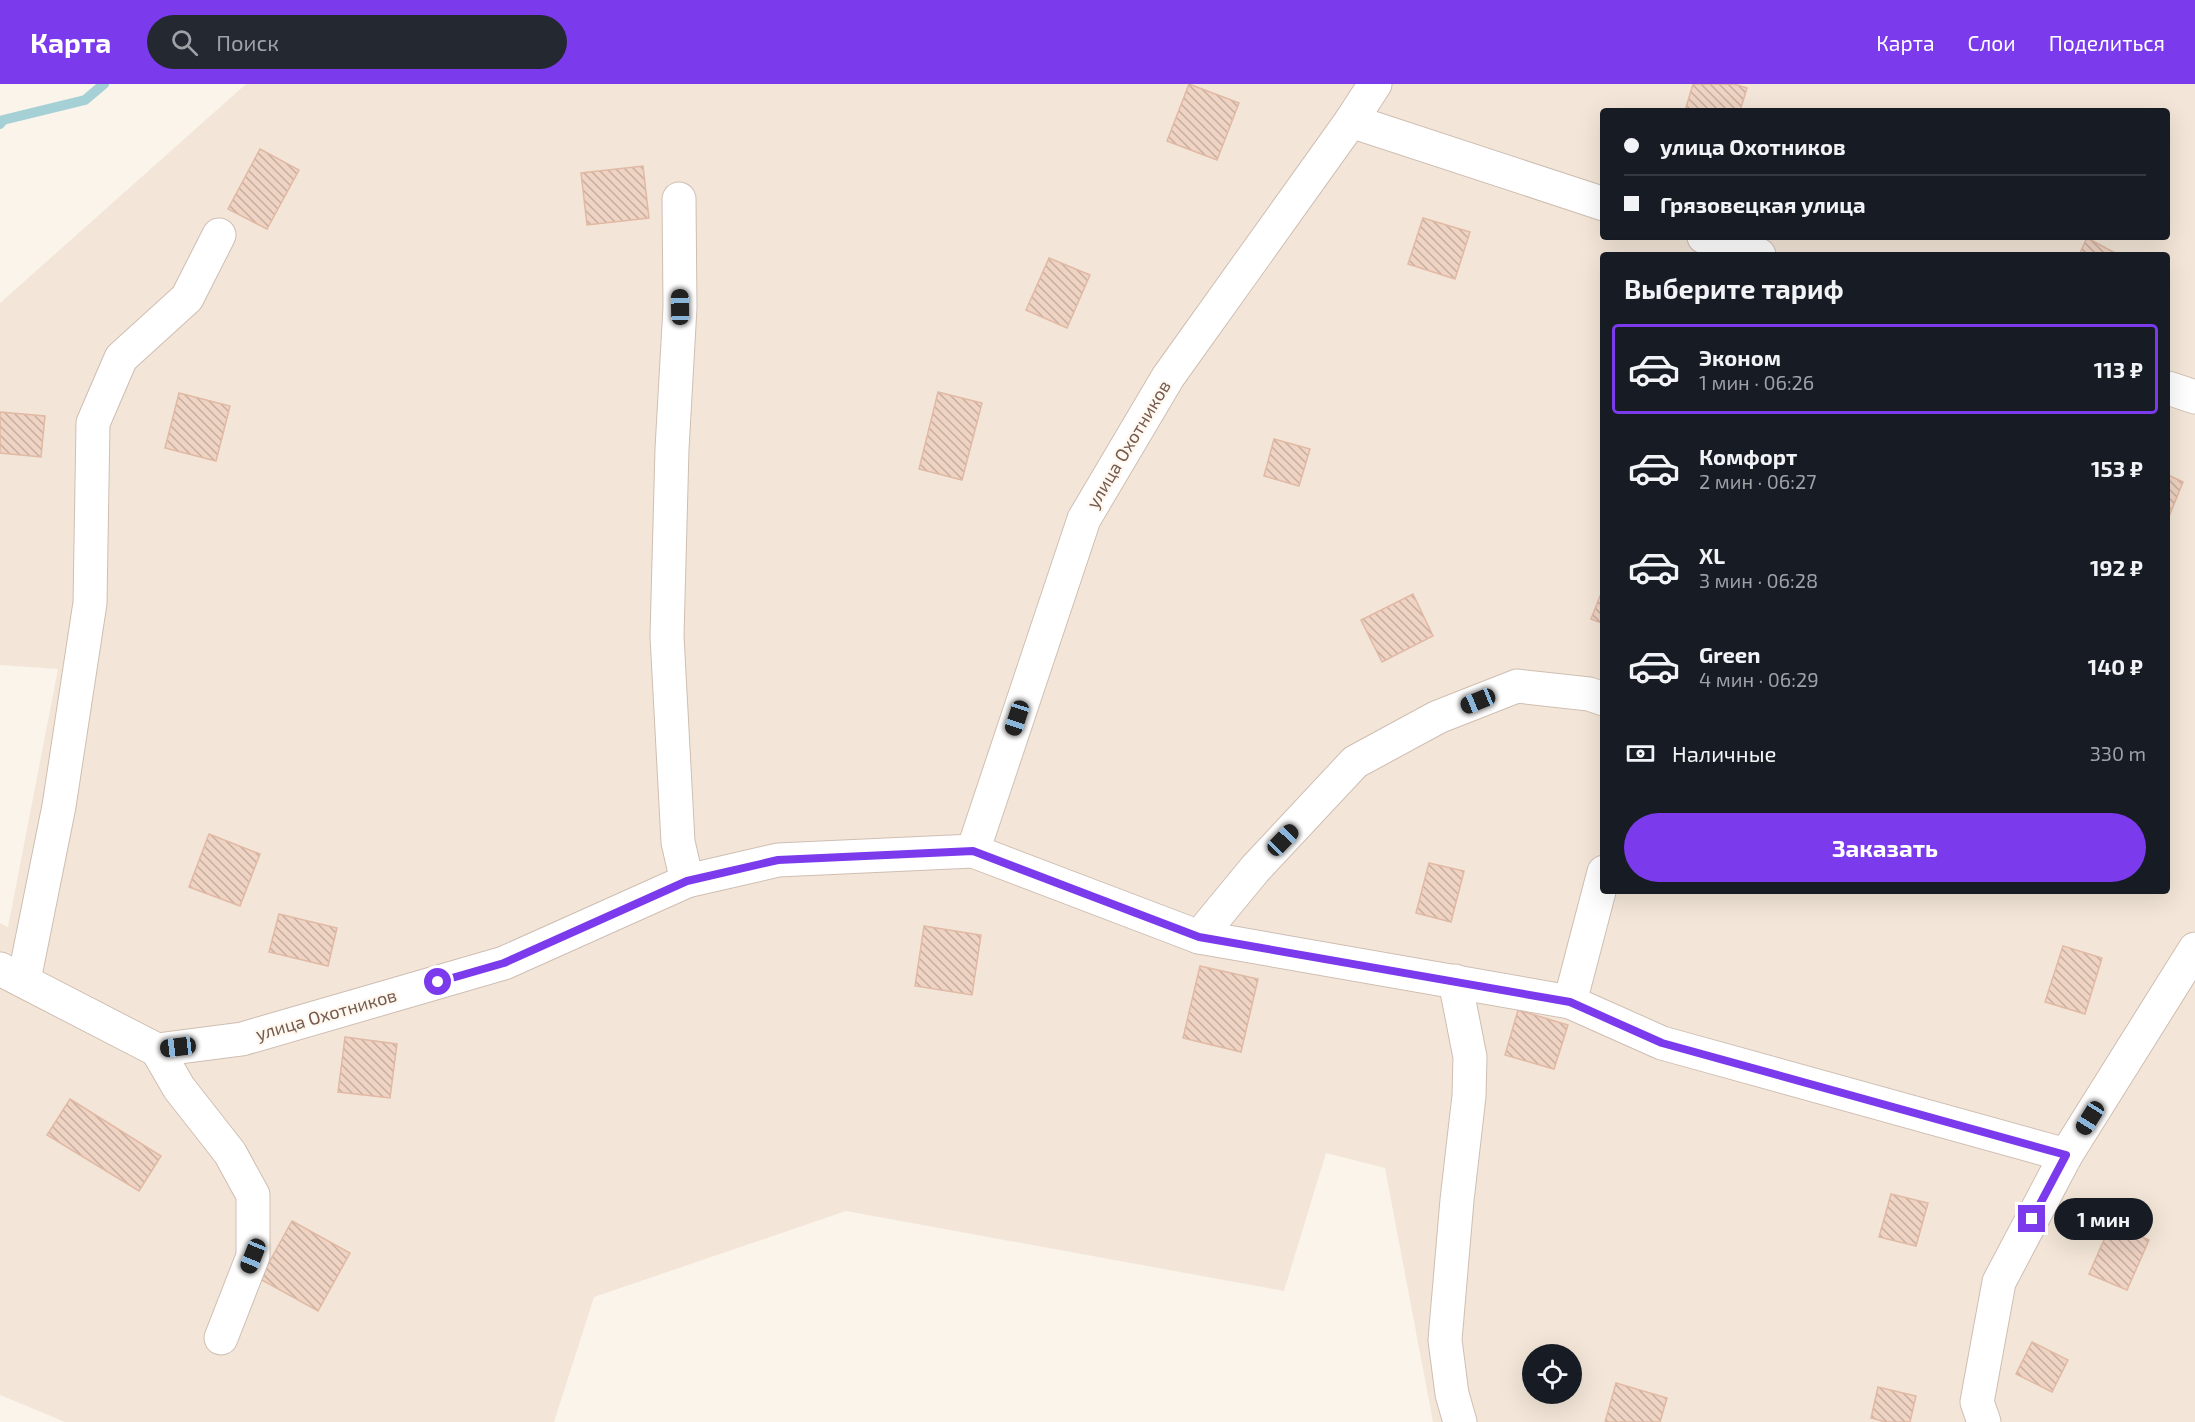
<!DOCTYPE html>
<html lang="ru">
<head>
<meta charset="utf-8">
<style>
  :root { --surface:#171b24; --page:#242831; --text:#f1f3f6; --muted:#9ea1a6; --line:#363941; --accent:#7c3aed }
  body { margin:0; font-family:"Exo 2",sans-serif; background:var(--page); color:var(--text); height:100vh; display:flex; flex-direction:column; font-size:22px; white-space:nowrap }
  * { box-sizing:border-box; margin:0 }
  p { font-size:20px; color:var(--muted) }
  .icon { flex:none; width:33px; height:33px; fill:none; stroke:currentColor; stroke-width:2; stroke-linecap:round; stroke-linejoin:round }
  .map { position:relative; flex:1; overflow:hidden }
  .drawer { position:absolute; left:1600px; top:168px; width:570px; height:642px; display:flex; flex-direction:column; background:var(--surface); border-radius:6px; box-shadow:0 6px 24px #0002 }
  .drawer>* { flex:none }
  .banner { position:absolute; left:1600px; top:24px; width:570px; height:132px; border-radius:6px; box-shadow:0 6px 24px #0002; display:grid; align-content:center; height:132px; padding:0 24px; background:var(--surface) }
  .controls { position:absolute; left:1522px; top:1260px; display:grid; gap:12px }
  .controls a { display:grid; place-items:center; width:60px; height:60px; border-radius:50%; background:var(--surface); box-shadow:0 6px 24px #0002; font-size:30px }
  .end { position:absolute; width:27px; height:27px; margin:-14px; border:8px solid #7c3aed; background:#fff; box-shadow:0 0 0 3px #fff }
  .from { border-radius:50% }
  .bubble { position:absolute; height:42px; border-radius:21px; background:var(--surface); box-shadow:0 6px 24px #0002; font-size:20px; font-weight:700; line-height:42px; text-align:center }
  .car { position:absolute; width:18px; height:36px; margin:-18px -9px; border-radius:8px; box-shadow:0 0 4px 2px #0007; background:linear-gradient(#222 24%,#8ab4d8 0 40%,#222 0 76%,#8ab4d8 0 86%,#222 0) }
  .banner b { display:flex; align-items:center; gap:21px; height:57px; font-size:22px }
  .banner b+b { border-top:2px solid var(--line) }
  .banner i { width:15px; height:15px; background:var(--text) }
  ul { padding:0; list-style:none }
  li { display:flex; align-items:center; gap:18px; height:90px; margin:0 12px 9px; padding:0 12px; border:3px solid transparent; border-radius:6px }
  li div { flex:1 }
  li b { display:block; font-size:22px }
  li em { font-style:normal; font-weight:700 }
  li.selected { border-color:var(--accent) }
  li>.icon { width:54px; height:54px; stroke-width:1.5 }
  h2 { padding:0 24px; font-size:27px; line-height:72px }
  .pay { display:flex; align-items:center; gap:15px; height:66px; padding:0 24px; font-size:22px }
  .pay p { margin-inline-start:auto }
  .button { display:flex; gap:12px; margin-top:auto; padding:12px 24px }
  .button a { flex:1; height:69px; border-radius:36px; background:var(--accent); color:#fff; font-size:24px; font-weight:700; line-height:69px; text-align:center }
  header { display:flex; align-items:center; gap:36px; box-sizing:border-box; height:84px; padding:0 30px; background:var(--accent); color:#fff }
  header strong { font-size:28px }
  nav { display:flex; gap:33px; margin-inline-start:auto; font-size:21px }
  .search { width:420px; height:54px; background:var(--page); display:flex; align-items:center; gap:15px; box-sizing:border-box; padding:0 21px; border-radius:33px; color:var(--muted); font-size:22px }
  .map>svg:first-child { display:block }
</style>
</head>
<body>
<header>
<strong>Карта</strong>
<div class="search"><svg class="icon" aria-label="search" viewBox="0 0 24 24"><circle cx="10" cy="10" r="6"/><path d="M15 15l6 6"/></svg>Поиск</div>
<nav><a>Карта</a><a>Слои</a><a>Поделиться</a></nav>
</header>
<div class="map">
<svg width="2195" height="1338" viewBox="0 0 2195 1338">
  <defs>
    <pattern id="building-back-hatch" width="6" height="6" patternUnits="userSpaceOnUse" patternTransform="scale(1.5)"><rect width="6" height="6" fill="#efd3c3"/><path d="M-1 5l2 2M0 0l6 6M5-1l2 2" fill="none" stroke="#c6aea1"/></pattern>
  </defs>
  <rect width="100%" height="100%" fill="#fbf4ea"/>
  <path fill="#f3e6d8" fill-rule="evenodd" d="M246 0H2195V1338H1433L1385 1084 1326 1069 1284 1207 846 1127 594 1213 554 1338H65L0 1311V839L8 843 58 585 0 581V219ZM1604 27H2168V153H1604ZM1604 171H2168V807H1604ZM1533 1270H1572V1310H1533Z"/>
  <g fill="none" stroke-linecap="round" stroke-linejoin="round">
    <path stroke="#a5d0d6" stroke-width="10" d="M0 40 3 36 85 16 104 0"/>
  </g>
  <g fill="url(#building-back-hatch)" stroke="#e1b9a4" stroke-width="1.5">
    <path d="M1189 0 1239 19 1217 76 1167 57Z"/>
    <path d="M1693 0H1734L1747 4 1740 27H1685Z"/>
    <path d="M260 65 299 86 267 145 228 125Z"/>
    <path d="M643 82 649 134 587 141 581 89Z"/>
    <path d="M1423 134 1470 148 1455 195 1408 180Z"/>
    <path d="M2087 154 2119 171H2079Z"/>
    <path d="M1049 174 1090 191 1067 244 1026 226Z"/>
    <path d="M938 308 982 319 962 396 919 385Z"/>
    <path d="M179 309 230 322 216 377 165 364Z"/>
    <path d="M0 328 45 332 41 373 0 369Z"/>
    <path d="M1274 355 1310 365 1299 402 1264 392Z"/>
    <path d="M2168 391 2183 398 2168 435Z"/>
    <path d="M1604 502V540L1591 535Z"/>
    <path d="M1413 510 1433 552 1382 578 1361 536Z"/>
    <path d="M209 750 260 770 240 822 189 803Z"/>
    <path d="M1429 779 1464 787 1451 838 1416 829Z"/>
    <path d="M279 830 337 844 328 882 269 868Z"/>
    <path d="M924 842 981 851 972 911 915 902Z"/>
    <path d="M2063 862 2102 874 2085 930 2045 918Z"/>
    <path d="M1200 882 1258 895 1241 968 1183 954Z"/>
    <path d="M1518 926 1568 941 1554 985 1505 971Z"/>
    <path d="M345 953 397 960 390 1014 338 1008Z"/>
    <path d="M70 1015 161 1072 139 1107 47 1051Z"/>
    <path d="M1891 1110 1928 1119 1916 1162 1879 1153Z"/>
    <path d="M292 1137 350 1169 318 1227 260 1195Z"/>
    <path d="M2111 1140 2149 1156 2127 1206 2089 1190Z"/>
    <path d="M2032 1258 2068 1276 2052 1308 2016 1290Z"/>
    <path d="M1616 1299 1667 1314 1660 1338H1605Z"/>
    <path d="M1878 1303 1916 1312 1910 1338H1886L1871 1334Z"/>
  </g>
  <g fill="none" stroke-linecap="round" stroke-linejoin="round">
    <defs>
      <g id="minor">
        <path d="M1351 37 1604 120"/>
        <path d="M679 115 680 223 672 365 667 552 678 758 687 797"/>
        <path d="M1704 153 1759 171"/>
        <path d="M2168 304 2195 313"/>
        <path d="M973 767 1084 435 1168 293 1351 37 1375 0"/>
        <path d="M1199 853 1255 785 1355 678 1438 633 1517 602 1589 610 1604 615"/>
        <path d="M0 885 157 966 242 955 504 879 687 797 778 776 973 767 1199 853 1570 918 1662 959 2066 1071"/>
        <path d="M24 896 59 722 90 519 93 339 121 274 187 214 219 151"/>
        <path d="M1455 897 1470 973 1469 1012 1457 1116 1445 1256 1452 1310 1460 1338"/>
        <path d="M1570 918 1604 788"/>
        <path d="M157 966 179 1004 230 1069 253 1111V1172L221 1254"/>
        <path d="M1984 1338 1977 1318 1999 1198 2066 1071 2195 865"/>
      </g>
    </defs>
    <use href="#minor" stroke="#cfbeb2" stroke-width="35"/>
    <use href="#minor" stroke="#fff" stroke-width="33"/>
  </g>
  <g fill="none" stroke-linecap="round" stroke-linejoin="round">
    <path stroke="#7c3aed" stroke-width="8" d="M438 898 504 879 687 797 778 776 973 767 1199 853 1570 918 1662 959 2066 1071 2032 1135"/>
  </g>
  <g text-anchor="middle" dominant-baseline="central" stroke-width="4.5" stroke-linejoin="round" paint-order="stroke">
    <g font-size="18" fill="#755a4e" stroke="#fef8f0">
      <text transform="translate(1128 360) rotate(-59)">улица Охотников</text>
      <text transform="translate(326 930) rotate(-16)">улица Охотников</text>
    </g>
  </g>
</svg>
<div class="controls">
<a><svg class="icon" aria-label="locate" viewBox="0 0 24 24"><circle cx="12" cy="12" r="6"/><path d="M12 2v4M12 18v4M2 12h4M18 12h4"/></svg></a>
</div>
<i class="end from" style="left:438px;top:898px"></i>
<i class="end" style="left:2032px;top:1135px"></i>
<div class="bubble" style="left:2054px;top:1114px;width:99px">1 мин</div>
<i class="car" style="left:680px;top:223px;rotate:359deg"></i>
<i class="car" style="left:1478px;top:617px;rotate:248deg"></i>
<i class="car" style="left:1017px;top:634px;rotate:198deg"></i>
<i class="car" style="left:1283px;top:756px;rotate:44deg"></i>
<i class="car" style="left:178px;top:963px;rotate:263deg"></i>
<i class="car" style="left:2090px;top:1034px;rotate:212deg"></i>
<i class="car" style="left:253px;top:1172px;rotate:202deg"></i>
<div class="banner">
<b><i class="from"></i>улица Охотников</b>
<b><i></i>Грязовецкая улица</b>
</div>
<section class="drawer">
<h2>Выберите тариф</h2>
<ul>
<li class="selected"><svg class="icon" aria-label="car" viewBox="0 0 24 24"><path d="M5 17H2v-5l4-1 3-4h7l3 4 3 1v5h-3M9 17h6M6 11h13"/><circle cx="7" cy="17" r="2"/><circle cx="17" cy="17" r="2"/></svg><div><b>Эконом</b><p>1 мин · 06:26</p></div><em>113 ₽</em></li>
<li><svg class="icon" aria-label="car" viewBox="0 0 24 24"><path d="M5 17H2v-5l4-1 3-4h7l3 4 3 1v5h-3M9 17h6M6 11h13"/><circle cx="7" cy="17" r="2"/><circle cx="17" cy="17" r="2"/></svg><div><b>Комфорт</b><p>2 мин · 06:27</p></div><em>153 ₽</em></li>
<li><svg class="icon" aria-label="car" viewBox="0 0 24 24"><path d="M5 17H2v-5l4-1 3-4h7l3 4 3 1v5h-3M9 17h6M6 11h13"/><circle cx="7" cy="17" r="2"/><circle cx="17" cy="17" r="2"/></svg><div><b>XL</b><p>3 мин · 06:28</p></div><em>192 ₽</em></li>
<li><svg class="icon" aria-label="car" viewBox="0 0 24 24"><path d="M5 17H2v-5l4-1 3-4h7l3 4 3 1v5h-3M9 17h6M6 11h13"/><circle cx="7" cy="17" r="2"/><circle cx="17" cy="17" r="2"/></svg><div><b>Green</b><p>4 мин · 06:29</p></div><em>140 ₽</em></li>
</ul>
<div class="pay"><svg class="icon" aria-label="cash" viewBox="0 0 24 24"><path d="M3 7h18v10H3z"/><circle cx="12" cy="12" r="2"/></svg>Наличные<p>330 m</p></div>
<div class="button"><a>Заказать</a></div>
</section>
</div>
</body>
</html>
